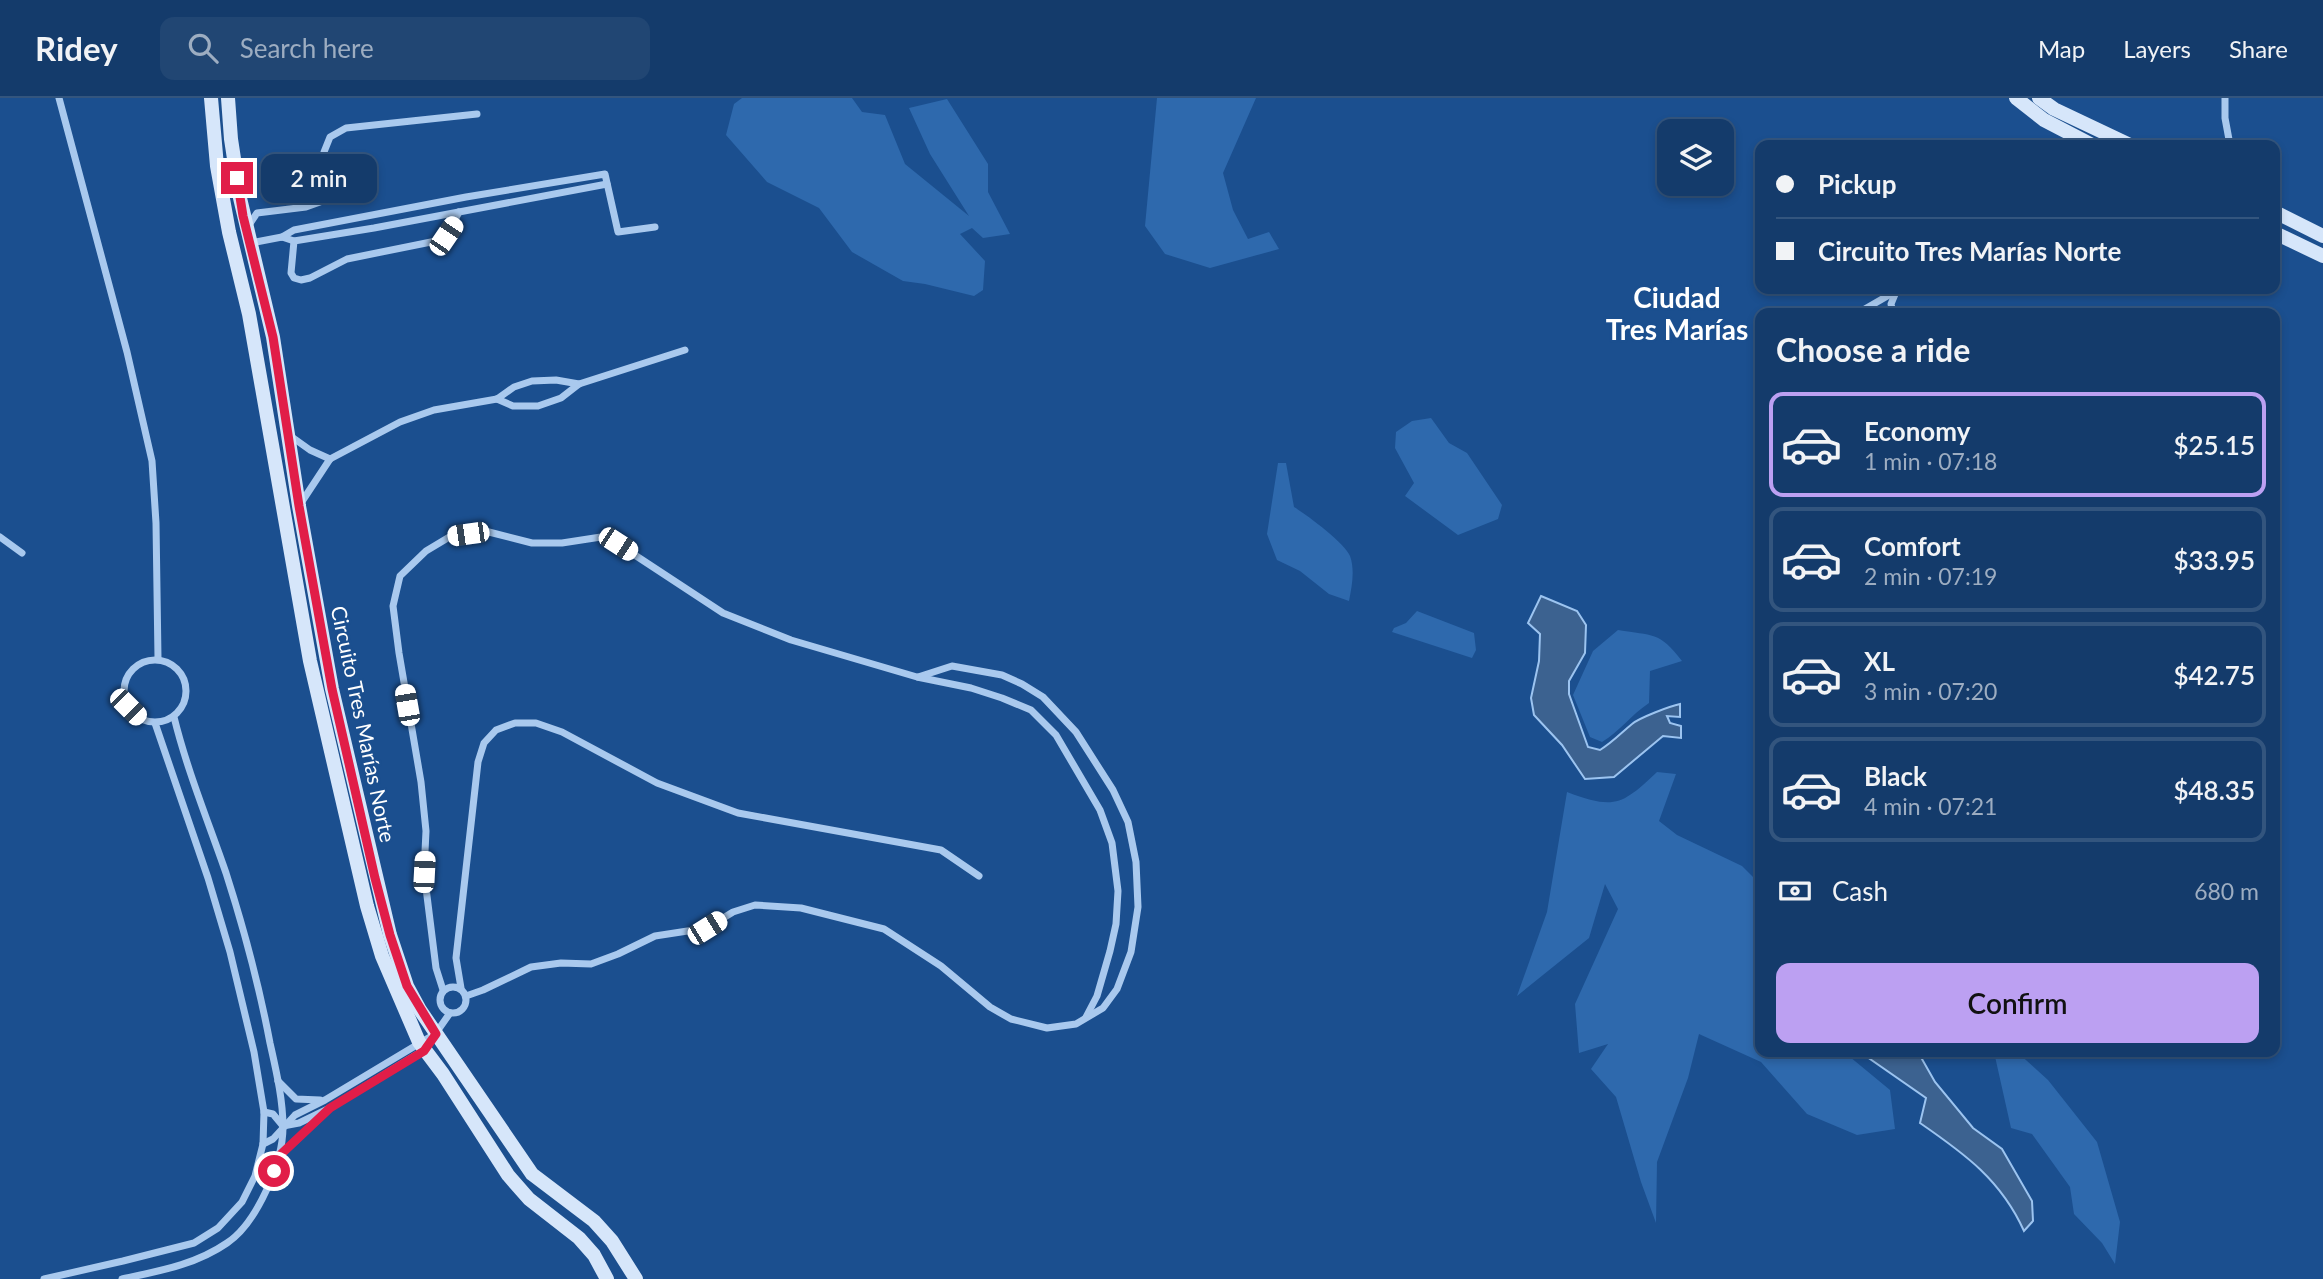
<!DOCTYPE html>
<html lang="en">
<head>
<meta charset="utf-8">
<style>
  :root { --surface:#143b6b; --page:#214673; --text:#f1f3f6; --muted:#9dadc1; --line:#33557e; --accent:#bca0f2 }
  body { margin:0; font-family:Lato,sans-serif; background:var(--page); color:var(--text); height:100vh; display:flex; flex-direction:column; font-size:26px; white-space:nowrap }
  * { box-sizing:border-box; margin:0 }
  p { font-size:23px; color:var(--muted) }
  .icon { flex:none; width:38px; height:38px; fill:none; stroke:currentColor; stroke-width:2; stroke-linecap:round; stroke-linejoin:round }
  .map { position:relative; flex:1; overflow:hidden }
  .panel { position:absolute; left:1755px; top:210px; width:525px; height:749px; display:flex; flex-direction:column; background:var(--surface); border-radius:14px; box-shadow:0 4px 10px #0003,0 0 0 2px var(--line) }
  .panel>* { flex:none }
  .hud { position:absolute; left:1755px; top:42px; width:525px; height:154px; border-radius:14px; box-shadow:0 4px 10px #0003,0 0 0 2px var(--line); display:grid; align-content:center; height:154px; padding:0 21px; background:var(--surface) }
  .fabs { position:absolute; left:1657px; top:21px; display:grid; gap:14px }
  .fabs a { display:grid; place-items:center; width:77px; height:77px; border-radius:14px; background:var(--surface); box-shadow:0 4px 10px #0003,0 0 0 2px var(--line); font-size:35px }
  .end { position:absolute; width:32px; height:32px; margin:-16px; border:9px solid #e11d48; background:#fff; box-shadow:0 0 0 4px #fff }
  .from { border-radius:50% }
  .bubble { position:absolute; height:49px; border-radius:14px; background:var(--surface); box-shadow:0 4px 10px #0003,0 0 0 2px var(--line); font-size:23px; font-weight:600; line-height:49px; text-align:center }
  .car { position:absolute; width:21px; height:42px; margin:-21px -10px; border-radius:9px; box-shadow:0 0 5px 2px #0007; background:linear-gradient(#fff 24%,#345 0 40%,#fff 0 76%,#345 0 86%,#fff 0) }
  .hud b { display:flex; align-items:center; gap:24px; height:66px; font-size:26px }
  .hud b+b { border-top:2px solid var(--line) }
  .hud i { width:18px; height:18px; background:var(--text) }
  ul { padding:0; list-style:none }
  li { display:flex; align-items:center; gap:21px; height:105px; margin:0 14px 10px; padding:0 7px; border:4px solid var(--line); border-radius:14px }
  li div { flex:1 }
  li b { display:block; font-size:26px }
  li em { font-style:normal; font-weight:600 }
  li.selected { border-color:var(--accent) }
  li>.icon { width:63px; height:63px; stroke-width:1.5 }
  h2 { padding:0 21px; font-size:32px; line-height:84px }
  .pay { display:flex; align-items:center; gap:18px; height:77px; padding:0 21px; font-size:26px }
  .pay p { margin-inline-start:auto }
  .cta { display:flex; gap:14px; margin-top:auto; padding:14px 21px }
  .cta a { flex:1; height:80px; border-radius:14px; background:var(--accent); color:#111; font-size:28px; font-weight:600; line-height:80px; text-align:center }
  header { display:flex; align-items:center; gap:42px; box-sizing:border-box; height:98px; padding:0 35px; background:var(--surface); border-bottom:2px solid var(--line) }
  header strong { font-size:33px }
  nav { display:flex; gap:38px; margin-inline-start:auto; font-size:24px }
  .search { width:490px; height:63px; background:var(--page); display:flex; align-items:center; gap:18px; box-sizing:border-box; padding:0 24px; border-radius:14px; color:var(--muted); font-size:26px }
  .map>svg:first-child { display:block }
</style>
</head>
<body>
<header>
<strong>Ridey</strong>
<div class="search"><svg class="icon" aria-label="search" viewBox="0 0 24 24"><circle cx="10" cy="10" r="6"/><path d="M15 15l6 6"/></svg>Search here</div>
<nav><a>Map</a><a>Layers</a><a>Share</a></nav>
</header>
<div class="map">
<svg width="2323" height="1181" viewBox="0 0 2323 1181">
  <rect width="100%" height="100%" fill="#1b4f8f"/>
  <g fill="#2e69ad">
    <path d="M742 0H852L862 14 885 17 905 66 969 118 930 56 909 10 947 1 988 66V94L1010 136 983 140 972 130 960 136 985 163 983 192 974 198 925 186 903 183 852 154 819 110 767 84 726 37 734 6Z"/>
    <path d="M1157 0H1256L1223 75 1233 112 1248 141 1269 134 1279 151 1210 170 1165 156 1145 128Z"/>
    <path d="M1431 320 1449 345 1467 355 1502 407 1498 421 1458 437 1405 398 1414 385 1395 350 1396 334 1412 323Z"/>
    <path d="M1278 365H1286L1294 409C1307 417 1345 445 1350 458 1355 472 1352 488 1349 503L1329 496 1300 473 1277 462 1267 436Z"/>
    <path d="M1417 513 1474 535 1476 552 1472 560 1392 534 1394 530 1406 525Z"/>
    <path d="M1618 532C1653 538 1659 533 1682 563L1650 573 1649 605C1631 617 1620 633 1602 644L1590 639 1573 597 1593 553Z"/>
    <path d="M1657 674 1676 676 1659 723 1677 737 1742 768 1760 786V954H1844L1890 992 1895 1031 1857 1037 1807 1016 1761 964 1699 936 1688 980 1657 1064 1656 1125 1641 1084 1616 999 1591 971 1608 946 1579 955 1575 906 1618 811 1605 786 1589 840 1517 898 1547 814 1567 694C1615 712 1622 707 1657 674Z"/>
    <path d="M1994 954H2017L2048 982 2097 1044 2120 1124 2115 1166 2102 1145 2074 1116 2070 1089 2032 1036 2011 1030Z"/>
  </g>
  <g fill="#3c6290" stroke="#9cc4f0" stroke-width="2">
    <path d="M1541 498 1577 513 1586 527 1585 555 1569 583V596L1588 649 1600 652C1613 644 1621 635 1632 626 1639 620 1670 608 1680 606V619L1667 618 1670 625 1681 628V640L1663 638 1614 679 1585 681 1562 647 1534 617 1531 600 1539 563 1540 536 1528 525Z"/>
    <path d="M1860 954H1918L1935 984 1973 1030 2002 1051 2032 1103 2033 1123 2024 1133C2001 1082 1965 1056 1920 1025L1926 1000Z"/>
  </g>
  <g fill="none" stroke-linecap="round" stroke-linejoin="round">
    <g stroke="#a9c9ee" stroke-width="7">
      <path d="M59 0 127 254 152 363 156 425 158 560"/>
      <path d="M2225 0V20L2230 47"/>
      <path d="M247 130 257 115 306 109 320 104 327 93 324 54 330 39 346 30 477 16"/>
      <path d="M282 139 294 132 466 99 605 76 618 134 655 129"/>
      <path d="M294 143 291 175 294 180 301 182 310 180 347 161 436 143 447 138 459 114"/>
      <path d="M251 145 282 139 294 143 374 130 607 86"/>
      <path d="M1858 215 1896 193"/>
      <path d="M1893 215 1891 206 1896 194"/>
      <path d="M497 301 513 308H538L561 300 579 286 685 252"/>
      <path d="M289 337 310 352 330 361"/>
      <path d="M301 405 330 361 400 324 434 312 497 301 514 289 532 283 556 282 579 286"/>
      <path d="M0 439 22 455"/>
      <circle cx="155" cy="593" r="31"/>
      <circle cx="453" cy="902" r="13"/>
      <path d="M461 890 456 860 478 664 484 645 496 632 515 625H536L562 634 657 685 738 715 941 752 979 778"/>
      <path d="M443 892 436 870 424 774 426 733 421 684 399 555 393 508 400 478 426 453 451 438 485 433 532 445H562L601 439 618 446 723 515 791 542 917 579 971 590 1002 600 1031 612 1056 637 1100 712 1112 745 1118 793 1116 826 1110 853 1097 898 1086 919"/>
      <path d="M466 898 483 892 531 869 561 865 591 866 618 856 655 838 707 830 733 814 755 807 801 810 884 831 941 868 990 909 1011 921 1047 930 1076 926 1103 910 1117 891 1131 854 1138 809 1136 764 1128 724 1113 692 1076 634 1043 599 1022 586 1002 577 952 568 918 579"/>
      <path d="M278 983 296 1001 320 1002"/>
      <path d="M264 1014 273 1016 283 1028"/>
      <path d="M283 1028 299 1025 330 1010 424 952 450 915"/>
      <path d="M263 1046 273 1041 295 1017 325 1002 435 936"/>
      <path d="M279 1059 323 1016"/>
      <path d="M44 1181 123 1163 194 1145 218 1130 242 1104 255 1078 263 1046 264 1014 254 954 230 854 208 780 155 625"/>
      <path d="M122 1181C159 1173 195 1167 227 1145 257 1125 283 1064 283 1029 283 1001 276 972 270 945 259 887 244 831 226 775 208 723 187 672 174 619"/>
    </g>
    <g stroke="#d6e6fa" stroke-width="14">
      <path d="M211 0 217 68 229 134 249 216 310 563 367 808 382 858 419 944 443 976 508 1077 529 1101 579 1140 594 1157 607 1181"/>
      <path d="M228 0 231 41 240 100 273 239 299 408 332 591 390 837 407 888 420 912 532 1076 594 1123 612 1143 636 1181"/>
      <path d="M2016 0 2044 22 2092 47"/>
      <path d="M2039 0 2054 11 2130 47"/>
      <path d="M2275 114 2323 138"/>
      <path d="M2275 135 2323 158"/>
    </g>
  </g>
  <g fill="none" stroke-linecap="round" stroke-linejoin="round">
    <path stroke="#e11d48" stroke-width="9" d="M237 80 243 118 273 239 299 408 332 591 375 780 390 837 407 888 436 936 424 953 330 1010 278 1059 274 1073"/>
  </g>
  <g text-anchor="middle" dominant-baseline="central" stroke-width="5" stroke-linejoin="round" paint-order="stroke">
    <g font-size="21" fill="#fff" stroke="#1b4f8f">
      <text transform="translate(364 626) rotate(78)">Circuito Tres Marías Norte</text>
    </g>
    <g font-size="28" font-weight="bold" fill="#fff" stroke="#1b4f8f">
      <text x="1677" y="199">Ciudad<tspan x="1677" dy="32">Tres Marías</tspan></text>
    </g>
  </g>
</svg>
<div class="fabs">
<a><svg class="icon" aria-label="layers" viewBox="0 0 24 24"><path d="M12 4l9 5-9 5-9-5zM3 14l9 5 9-5"/></svg></a>
</div>
<i class="end from" style="left:274px;top:1073px"></i>
<i class="end" style="left:237px;top:80px"></i>
<div class="bubble" style="left:261px;top:56px;width:116px">2 min</div>
<i class="car" style="left:446px;top:138px;rotate:34deg"></i>
<i class="car" style="left:468px;top:436px;rotate:262deg"></i>
<i class="car" style="left:618px;top:446px;rotate:123deg"></i>
<i class="car" style="left:407px;top:607px;rotate:350deg"></i>
<i class="car" style="left:128px;top:609px;rotate:135deg"></i>
<i class="car" style="left:424px;top:774px;rotate:3deg"></i>
<i class="car" style="left:707px;top:830px;rotate:58deg"></i>
<div class="hud">
<b><i class="from"></i>Pickup</b>
<b><i></i>Circuito Tres Marías Norte</b>
</div>
<section class="panel">
<h2>Choose a ride</h2>
<ul>
<li class="selected"><svg class="icon" aria-label="car" viewBox="0 0 24 24"><path d="M5 17H2v-5l4-1 3-4h7l3 4 3 1v5h-3M9 17h6M6 11h13"/><circle cx="7" cy="17" r="2"/><circle cx="17" cy="17" r="2"/></svg><div><b>Economy</b><p>1 min · 07:18</p></div><em>$25.15</em></li>
<li><svg class="icon" aria-label="car" viewBox="0 0 24 24"><path d="M5 17H2v-5l4-1 3-4h7l3 4 3 1v5h-3M9 17h6M6 11h13"/><circle cx="7" cy="17" r="2"/><circle cx="17" cy="17" r="2"/></svg><div><b>Comfort</b><p>2 min · 07:19</p></div><em>$33.95</em></li>
<li><svg class="icon" aria-label="car" viewBox="0 0 24 24"><path d="M5 17H2v-5l4-1 3-4h7l3 4 3 1v5h-3M9 17h6M6 11h13"/><circle cx="7" cy="17" r="2"/><circle cx="17" cy="17" r="2"/></svg><div><b>XL</b><p>3 min · 07:20</p></div><em>$42.75</em></li>
<li><svg class="icon" aria-label="car" viewBox="0 0 24 24"><path d="M5 17H2v-5l4-1 3-4h7l3 4 3 1v5h-3M9 17h6M6 11h13"/><circle cx="7" cy="17" r="2"/><circle cx="17" cy="17" r="2"/></svg><div><b>Black</b><p>4 min · 07:21</p></div><em>$48.35</em></li>
</ul>
<div class="pay"><svg class="icon" aria-label="cash" viewBox="0 0 24 24"><path d="M3 7h18v10H3z"/><circle cx="12" cy="12" r="2"/></svg>Cash<p>680 m</p></div>
<div class="cta"><a>Confirm</a></div>
</section>
</div>
</body>
</html>
